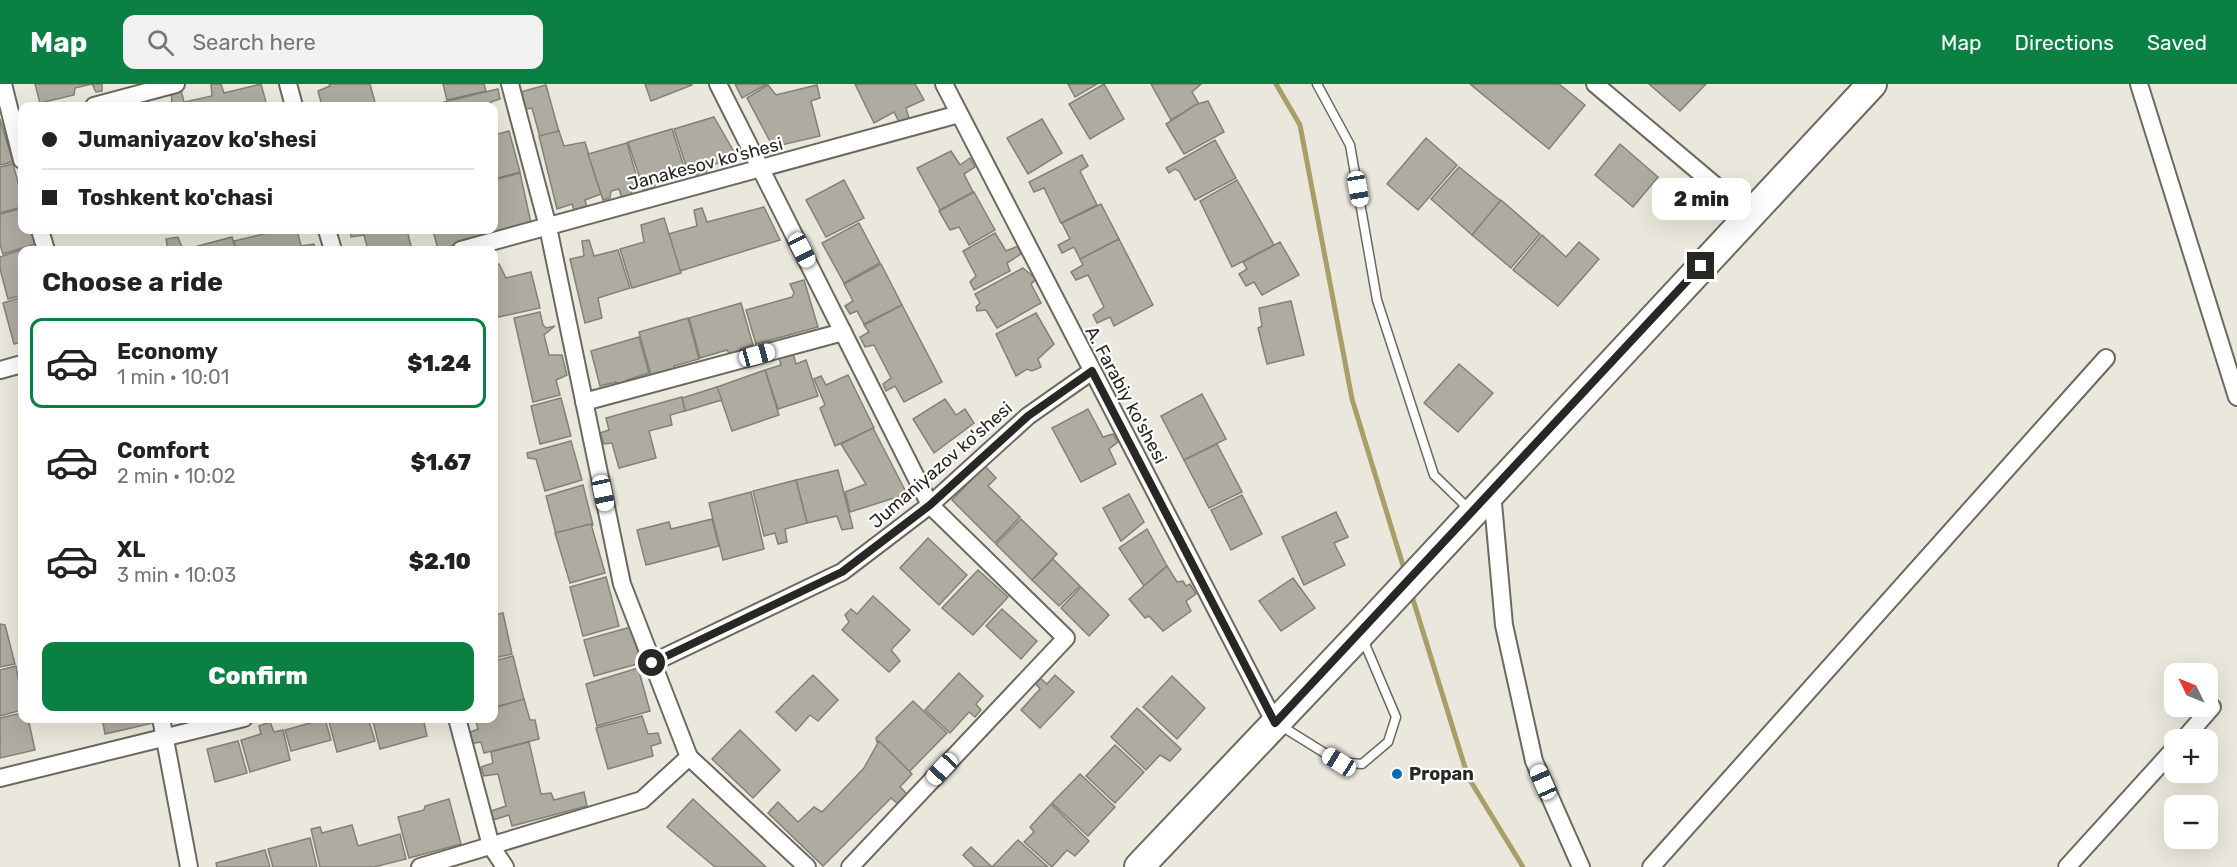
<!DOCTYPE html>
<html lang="en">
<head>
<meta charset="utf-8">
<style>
  :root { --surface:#fff; --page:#f2f2f2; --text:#222; --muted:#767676; --line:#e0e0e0; --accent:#0b8043 }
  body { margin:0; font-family:Rubik,sans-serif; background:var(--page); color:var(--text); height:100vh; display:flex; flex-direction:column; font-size:22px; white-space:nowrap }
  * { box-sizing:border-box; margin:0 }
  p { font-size:20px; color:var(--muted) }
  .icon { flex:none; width:33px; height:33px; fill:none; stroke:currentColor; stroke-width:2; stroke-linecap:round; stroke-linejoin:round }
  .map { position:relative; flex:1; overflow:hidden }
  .side { position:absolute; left:18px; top:162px; width:480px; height:477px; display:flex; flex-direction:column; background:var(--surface); border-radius:12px; box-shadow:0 6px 24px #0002 }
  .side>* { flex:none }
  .guide { position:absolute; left:18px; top:18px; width:480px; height:132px; border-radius:12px; box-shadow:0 6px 24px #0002; display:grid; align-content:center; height:132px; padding:0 24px; background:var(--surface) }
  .needle { width:39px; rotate:313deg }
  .controls { position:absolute; left:2164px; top:579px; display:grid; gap:12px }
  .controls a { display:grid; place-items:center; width:54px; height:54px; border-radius:12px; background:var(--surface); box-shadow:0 6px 24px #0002; font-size:30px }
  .end { position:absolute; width:27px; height:27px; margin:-14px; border:8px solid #282723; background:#fff; box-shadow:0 0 0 3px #fff }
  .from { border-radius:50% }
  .bubble { position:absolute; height:42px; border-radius:12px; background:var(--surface); box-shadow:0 6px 24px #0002; font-size:20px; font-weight:800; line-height:42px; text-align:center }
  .car { position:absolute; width:18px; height:36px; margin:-18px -9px; border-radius:8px; box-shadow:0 0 4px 2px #0007; background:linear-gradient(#fff 24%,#345 0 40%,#fff 0 76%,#345 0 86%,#fff 0) }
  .guide b { display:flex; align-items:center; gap:21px; height:57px; font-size:22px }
  .guide b+b { border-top:2px solid var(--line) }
  .guide i { width:15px; height:15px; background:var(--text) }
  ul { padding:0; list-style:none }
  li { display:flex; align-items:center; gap:18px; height:90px; margin:0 12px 9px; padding:0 12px; border:3px solid transparent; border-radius:12px }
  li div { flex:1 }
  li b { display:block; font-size:22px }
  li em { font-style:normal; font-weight:800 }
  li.selected { border-color:var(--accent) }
  li>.icon { width:54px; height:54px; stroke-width:1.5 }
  h2 { padding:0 24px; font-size:27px; line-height:72px }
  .action { display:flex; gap:12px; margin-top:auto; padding:12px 24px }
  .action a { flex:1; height:69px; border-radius:12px; background:var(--accent); color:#fff; font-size:24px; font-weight:800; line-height:69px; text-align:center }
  header { display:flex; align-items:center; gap:36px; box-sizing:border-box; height:84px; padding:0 30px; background:var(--accent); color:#fff }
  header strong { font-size:28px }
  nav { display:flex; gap:33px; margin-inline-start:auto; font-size:21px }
  .search { width:420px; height:54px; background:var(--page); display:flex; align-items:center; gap:15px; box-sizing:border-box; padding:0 21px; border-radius:12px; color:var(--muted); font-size:22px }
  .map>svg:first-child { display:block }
</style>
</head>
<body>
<header>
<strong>Map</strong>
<div class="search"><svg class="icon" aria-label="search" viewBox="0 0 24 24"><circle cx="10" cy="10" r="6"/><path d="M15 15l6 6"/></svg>Search here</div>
<nav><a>Map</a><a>Directions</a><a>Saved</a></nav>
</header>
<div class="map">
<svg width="2237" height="783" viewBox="0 0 2237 783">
  <rect width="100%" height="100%" fill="#eae8dc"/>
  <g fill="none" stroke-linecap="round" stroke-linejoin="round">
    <g stroke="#a79e68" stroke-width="5">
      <path d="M1276 0 1300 41 1352 315 1405 488"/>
      <path d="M1411 509 1468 693 1523 783"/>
    </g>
  </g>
  <g fill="#aeaca1" stroke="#838177" stroke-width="1.5">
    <path d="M35 0H92L75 4 74 11 40 19Z"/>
    <path d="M92 0H102V7L96 8Z"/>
    <path d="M211 0H221L224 9 261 0 267 22H185L184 18 212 12Z"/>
    <path d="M329 0H370L376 22H322L318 7 330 2Z"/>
    <path d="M443 0H484L486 7 447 16Z"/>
    <path d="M645 0H691L692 1 651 17Z"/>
    <path d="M735 0H767L742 14Z"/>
    <path d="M855 0H915L924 16 906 24 910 38 901 42 894 28 874 39Z"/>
    <path d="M1068 0H1097L1075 13Z"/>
    <path d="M1104 0 1124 35 1090 55 1069 20Z"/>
    <path d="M1151 0H1201L1192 8 1199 20 1171 36Z"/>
    <path d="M1470 0H1559L1585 21 1549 65Z"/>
    <path d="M1649 0H1706L1680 27Z"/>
    <path d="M546 1 559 48 540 53 532 24 522 26 517 9Z"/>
    <path d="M768 1 776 11 817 1 820 14 811 17 820 52 773 63 747 14Z"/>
    <path d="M498 5 500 15 491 18 492 22H446L444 18Z"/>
    <path d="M181 6 185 22H155L172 18 171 8Z"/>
    <path d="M1208 17 1224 48 1184 70 1166 40 1195 21Z"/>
    <path d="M714 33 737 73 706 83 707 92 698 96 694 85H687L674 45Z"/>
    <path d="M0 35 13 78 0 81Z"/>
    <path d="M1042 35 1062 69 1028 90 1007 54Z"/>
    <path d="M672 45 685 86 654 96 655 103 644 107 628 58Z"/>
    <path d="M509 47 520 88 494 95V51Z"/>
    <path d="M559 47 564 62 585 58 601 110 585 116 588 128 576 132 572 120 557 125 539 52Z"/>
    <path d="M1426 54 1457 81 1418 126 1387 100Z"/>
    <path d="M1215 56 1236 94 1195 116 1179 87 1175 85 1169 89 1166 84Z"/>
    <path d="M627 59 639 101 631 105 633 114 623 117 619 105 611 107 610 114 603 116 588 70Z"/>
    <path d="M1620 60 1658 93 1633 123 1595 91Z"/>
    <path d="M951 67 960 81 970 74 975 83 964 90 973 108 940 126 917 84Z"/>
    <path d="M1082 71 1088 82 1080 87 1097 121 1061 139 1044 104 1034 108 1029 98Z"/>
    <path d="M13 80 22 113V123L0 129V83Z"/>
    <path d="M1459 83 1501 117 1472 151 1431 115Z"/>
    <path d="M520 89 531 139 438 166 433 146H494V96Z"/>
    <path d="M844 96 864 134 826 153 806 116Z"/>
    <path d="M1237 96 1274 161 1232 183 1200 117Z"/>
    <path d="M974 108 995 146 969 161 959 143 950 146 939 127Z"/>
    <path d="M1501 116 1540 150 1511 184 1472 151Z"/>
    <path d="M1101 120 1119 155 1080 175 1074 163 1062 169 1058 161 1070 155 1062 139Z"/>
    <path d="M764 123 780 156 680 187 668 150 697 142 694 126 702 124 707 138Z"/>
    <path d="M22 124V146H31L35 160 3 170 0 161V130Z"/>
    <path d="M664 134 681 189 632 204 620 165 644 158 641 141Z"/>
    <path d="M859 139 880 179 844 199 822 159Z"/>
    <path d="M280 146H297L301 162 314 160 315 166H236L234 157Z"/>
    <path d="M350 146H407L412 166H368L364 151 351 153Z"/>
    <path d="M995 149 1006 167 1018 162 1021 170 1007 179 1010 187 974 206 970 198 976 192 963 167Z"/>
    <path d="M1542 151 1566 173 1579 158 1599 175 1558 222 1513 186Z"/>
    <path d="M178 153 183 166 232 153 236 166H168L166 155Z"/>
    <path d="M1119 155 1153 221 1114 242 1110 233 1097 239 1093 231 1104 223 1088 191 1076 196 1071 188 1083 181 1080 175Z"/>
    <path d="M589 156 594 172 618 166 630 204 598 214 602 234 585 239 570 175 584 172 582 157Z"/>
    <path d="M1280 158 1299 191 1262 211 1254 198 1246 202 1239 190 1247 185 1243 178Z"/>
    <path d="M31 162 32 166H22V211L8 215 0 185V173Z"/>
    <path d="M499 180 506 194 531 188 540 224 494 234V181Z"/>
    <path d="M881 180 902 221 864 240 857 227 850 230 845 222 853 217 844 200Z"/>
    <path d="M1023 184 1036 195 1031 200 1041 219 997 244 986 226 977 227 976 223 980 219 975 210Z"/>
    <path d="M804 196 818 243 756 260 746 226 792 213 794 209 790 200Z"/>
    <path d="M22 213V258L14 260 3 219Z"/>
    <path d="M1291 217 1304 271 1267 280 1258 244 1262 242 1259 224Z"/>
    <path d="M741 219 753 261 740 265 738 272 732 274 727 266 700 274 689 234Z"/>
    <path d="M902 221 942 298 904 318 895 302 886 307 883 300 891 294 874 261 865 263 860 253 869 248 864 241Z"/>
    <path d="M540 228 543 241 546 244 555 242 544 251 549 271H562L567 291 556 296 560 311 533 318 514 234Z"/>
    <path d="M1036 229 1054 260 1038 275 1041 283 1032 287 1027 285 1016 292 996 250Z"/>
    <path d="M688 234 699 275 674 282V293L653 299 639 248Z"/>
    <path d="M639 253 649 289 627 296 629 308 619 310 616 298 600 302 591 267Z"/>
    <path d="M793 269 796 280 806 276 818 312 778 325 765 286 781 281 779 274Z"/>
    <path d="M1459 280 1493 309 1458 348 1424 319Z"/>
    <path d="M765 286 779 331 732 347 717 303Z"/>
    <path d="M848 291 874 344 835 362 820 324 825 321 814 295 821 292 826 301Z"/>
    <path d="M717 303 722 316 685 327 682 314Z"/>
    <path d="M1202 310 1226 355 1184 376 1161 332Z"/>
    <path d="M682 313 685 327 670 331 672 341 649 347 656 374 619 384 612 359 604 360 600 349 609 346 606 334Z"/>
    <path d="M561 314 571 352 540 360 531 322Z"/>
    <path d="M945 315 956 331 965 325 974 339 934 369 913 335Z"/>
    <path d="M1088 325 1103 353 1113 350 1118 358 1109 365 1116 380 1081 398 1052 344Z"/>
    <path d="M873 344 907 410 850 428 845 408 866 400 841 360Z"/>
    <path d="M571 357 582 396 545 407 536 375 528 374 527 369Z"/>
    <path d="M1217 360 1242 408 1209 424 1184 376Z"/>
    <path d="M985 382 996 394 988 402 1020 433 995 459 952 416Z"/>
    <path d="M838 386 853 444 842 446 837 432 807 439 796 396Z"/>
    <path d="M796 396 807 439 785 445 787 458 778 460 775 449 764 452 753 407Z"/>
    <path d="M583 401 593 441 556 450 546 412Z"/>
    <path d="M751 408 764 465 723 476 709 419Z"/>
    <path d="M1129 410 1144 438 1121 457 1103 424Z"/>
    <path d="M1242 411 1262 450 1231 466 1211 426Z"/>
    <path d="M1336 428 1348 453 1334 459 1345 481 1304 501 1282 453Z"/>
    <path d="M712 435 719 462 646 481 637 446 669 438 671 445Z"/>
    <path d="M1021 435 1057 470 1032 496 996 460Z"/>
    <path d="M591 440 605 489 570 499 555 449Z"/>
    <path d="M1147 445 1167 482 1144 502 1119 464Z"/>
    <path d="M928 454 967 491 939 521 900 484Z"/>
    <path d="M1053 475 1080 502 1059 522 1032 496Z"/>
    <path d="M1167 482 1177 498 1183 497 1186 502 1190 500 1196 510 1186 517 1191 527 1163 547 1149 532 1145 534 1129 515Z"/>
    <path d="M978 486 1008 513 973 551 942 524Z"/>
    <path d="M606 493 619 542 583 552 570 503Z"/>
    <path d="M1293 494 1315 524 1281 547 1259 517Z"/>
    <path d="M1081 503 1109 531 1089 552 1061 524Z"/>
    <path d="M873 512 910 546 891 566 900 577 889 588 842 546 849 538 845 531 851 525 857 530Z"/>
    <path d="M1002 525 1037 557 1021 575 986 542Z"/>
    <path d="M503 529 512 570 494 574V531Z"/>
    <path d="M0 540 5 541 15 580 0 583Z"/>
    <path d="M631 543 641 579 594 592 584 556Z"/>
    <path d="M513 572 524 616 494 623V577Z"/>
    <path d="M16 582 18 595 22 598V626L0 632V586Z"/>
    <path d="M638 584 650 627 597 642 586 600Z"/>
    <path d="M959 589 983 612 976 620 981 626 975 633 969 628 950 649 925 626Z"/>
    <path d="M813 591 838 616 818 637 810 631 796 647 776 628Z"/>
    <path d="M1055 591 1074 608 1040 644 1021 626 1040 605 1035 599 1040 594 1047 600Z"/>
    <path d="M1172 592 1205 624 1177 655 1143 623Z"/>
    <path d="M524 615 530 636H535L539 655 484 669 481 658 469 660 466 650 478 645 475 634H494V624Z"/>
    <path d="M913 617 947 649 909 688 877 658 876 654Z"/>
    <path d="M1137 624 1181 665 1170 677 1160 671 1146 686 1111 653Z"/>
    <path d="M22 629V634H28L35 666 0 674V634Z"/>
    <path d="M642 632 648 650 658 649 661 659 651 662 653 672 608 685 596 644Z"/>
    <path d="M102 634H152L153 639 105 650Z"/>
    <path d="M328 634H368L375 657 337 668Z"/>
    <path d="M372 634H423L427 652 380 665Z"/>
    <path d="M325 635 331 656 291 667 285 646Z"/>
    <path d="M270 638 274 648 283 646 290 676 250 688 241 656 261 650 259 642Z"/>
    <path d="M740 646 780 686 753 714 712 675Z"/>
    <path d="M238 657 247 689 215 698 207 665Z"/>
    <path d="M879 657 912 690 900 703 907 710 898 720 891 714 823 782 768 729 778 718 798 738 814 723 822 728 864 684Z"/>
    <path d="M529 658 541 710 551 709 554 716 584 708 587 722 512 742 509 731 493 736 491 727 506 722 498 690 484 692 481 683 493 679 491 668Z"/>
    <path d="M1115 661 1144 688 1115 719 1086 692Z"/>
    <path d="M1080 690 1115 723 1088 752 1052 719Z"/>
    <path d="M449 715 461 760 409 774 398 733 424 726 425 722Z"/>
    <path d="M693 715 766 783H715L667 743Z"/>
    <path d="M1051 720 1089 757 1075 772 1067 766 1052 783 1024 758 1034 748 1030 743Z"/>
    <path d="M352 741 358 762 400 750 406 775 374 783H320L311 745 320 743 322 749Z"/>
    <path d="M310 754 317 783H273L268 765Z"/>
    <path d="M1018 756 1048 783H992Z"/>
    <path d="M971 763 992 783H975L963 771Z"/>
    <path d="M265 766 270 783H217L216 779Z"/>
  </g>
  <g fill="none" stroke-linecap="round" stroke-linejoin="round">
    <defs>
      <g id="service">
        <path d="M1317 0 1350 61 1377 216 1434 391 1470 426"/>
        <path d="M1278 640 1339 678 1362 680 1388 658 1396 633 1362 553"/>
      </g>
      <g id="minor">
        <path d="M3 0 22 76"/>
        <path d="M288 0 294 22"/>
        <path d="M510 0 548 143 622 500 689 673 807 783"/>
        <path d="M718 0 930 421 1066 554 850 783"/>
        <path d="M944 0 1275 639"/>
        <path d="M1595 0 1749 130"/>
        <path d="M2139 0 2237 313"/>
        <path d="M94 22 176 0"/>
        <path d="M40 146 46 166"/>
        <path d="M327 146 333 166"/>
        <path d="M461 166 959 30"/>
        <path d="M0 286 22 280"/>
        <path d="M584 318 843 248"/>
        <path d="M1492 408 1504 541 1534 677 1581 783"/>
        <path d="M652 579 842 488 930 421 1028 332 1092 287"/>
        <path d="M161 634 189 783"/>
        <path d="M457 634 491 762 505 783"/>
        <path d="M2183 656 2212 623"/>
        <path d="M0 694 244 634"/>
        <path d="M420 783 642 716 689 673"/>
        <path d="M1651 783 2106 274"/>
        <path d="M2067 783 2175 664"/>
      </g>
      <path id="trunk" d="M1139 783 1361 549 1872 0"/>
    </defs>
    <use href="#service" stroke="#6b6a5f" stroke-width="11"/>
    <use href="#minor" stroke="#6b6a5f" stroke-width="20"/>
    <use href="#trunk" stroke="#6b6a5f" stroke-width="32"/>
    <use href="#service" stroke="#fff" stroke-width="8"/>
    <use href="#minor" stroke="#fff" stroke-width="16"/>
    <use href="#trunk" stroke="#fff" stroke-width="28"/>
  </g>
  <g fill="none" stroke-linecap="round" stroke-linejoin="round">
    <path stroke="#282723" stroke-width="8" d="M652 579 842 488 930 421 1028 332 1092 287 1275 639 1701 182"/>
  </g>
  <circle fill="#086bb7" stroke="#fff" stroke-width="2" cx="1397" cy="690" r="6"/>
  <g text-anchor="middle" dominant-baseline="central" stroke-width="4.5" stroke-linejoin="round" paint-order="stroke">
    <g font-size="18" fill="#282723" stroke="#fff">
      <text transform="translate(705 80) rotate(-15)">Janakesov ko'shesi</text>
      <text transform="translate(1126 311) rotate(62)">A. Farabiy ko'shesi</text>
      <text transform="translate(941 381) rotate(-41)">Jumaniyazov ko'shesi</text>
    </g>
    <g font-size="18" font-weight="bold" fill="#282723" stroke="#fff" text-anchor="start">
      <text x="1409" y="690">Propan</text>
    </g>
  </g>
</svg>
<div class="controls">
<a><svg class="needle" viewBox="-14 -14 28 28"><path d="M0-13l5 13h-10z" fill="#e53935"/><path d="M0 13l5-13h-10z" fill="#767676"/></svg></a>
<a>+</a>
<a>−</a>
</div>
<i class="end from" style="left:652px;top:579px"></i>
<i class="end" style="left:1701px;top:182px"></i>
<div class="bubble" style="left:1652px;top:94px;width:99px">2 min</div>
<i class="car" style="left:1358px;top:105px;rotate:170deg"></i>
<i class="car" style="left:802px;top:166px;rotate:153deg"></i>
<i class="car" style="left:757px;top:271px;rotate:75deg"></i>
<i class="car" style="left:603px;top:409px;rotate:168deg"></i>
<i class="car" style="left:1339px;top:678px;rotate:302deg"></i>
<i class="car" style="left:942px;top:685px;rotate:223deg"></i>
<i class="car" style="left:1543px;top:698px;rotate:336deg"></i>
<div class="guide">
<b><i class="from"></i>Jumaniyazov ko'shesi</b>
<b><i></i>Toshkent ko'chasi</b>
</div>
<section class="side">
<h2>Choose a ride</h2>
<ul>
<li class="selected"><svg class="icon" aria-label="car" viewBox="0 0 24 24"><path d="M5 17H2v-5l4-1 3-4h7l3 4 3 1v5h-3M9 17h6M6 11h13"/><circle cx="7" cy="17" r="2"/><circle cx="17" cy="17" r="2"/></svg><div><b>Economy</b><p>1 min · 10:01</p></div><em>$1.24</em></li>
<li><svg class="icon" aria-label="car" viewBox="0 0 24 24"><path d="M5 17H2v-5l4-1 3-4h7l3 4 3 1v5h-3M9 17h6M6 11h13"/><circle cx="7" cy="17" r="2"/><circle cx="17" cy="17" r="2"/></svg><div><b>Comfort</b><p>2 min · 10:02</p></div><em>$1.67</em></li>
<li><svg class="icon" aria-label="car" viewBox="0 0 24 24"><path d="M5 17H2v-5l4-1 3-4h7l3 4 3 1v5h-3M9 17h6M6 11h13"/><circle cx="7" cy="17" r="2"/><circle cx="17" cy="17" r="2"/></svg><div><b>XL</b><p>3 min · 10:03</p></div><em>$2.10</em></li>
</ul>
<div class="action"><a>Confirm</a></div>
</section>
</div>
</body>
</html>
